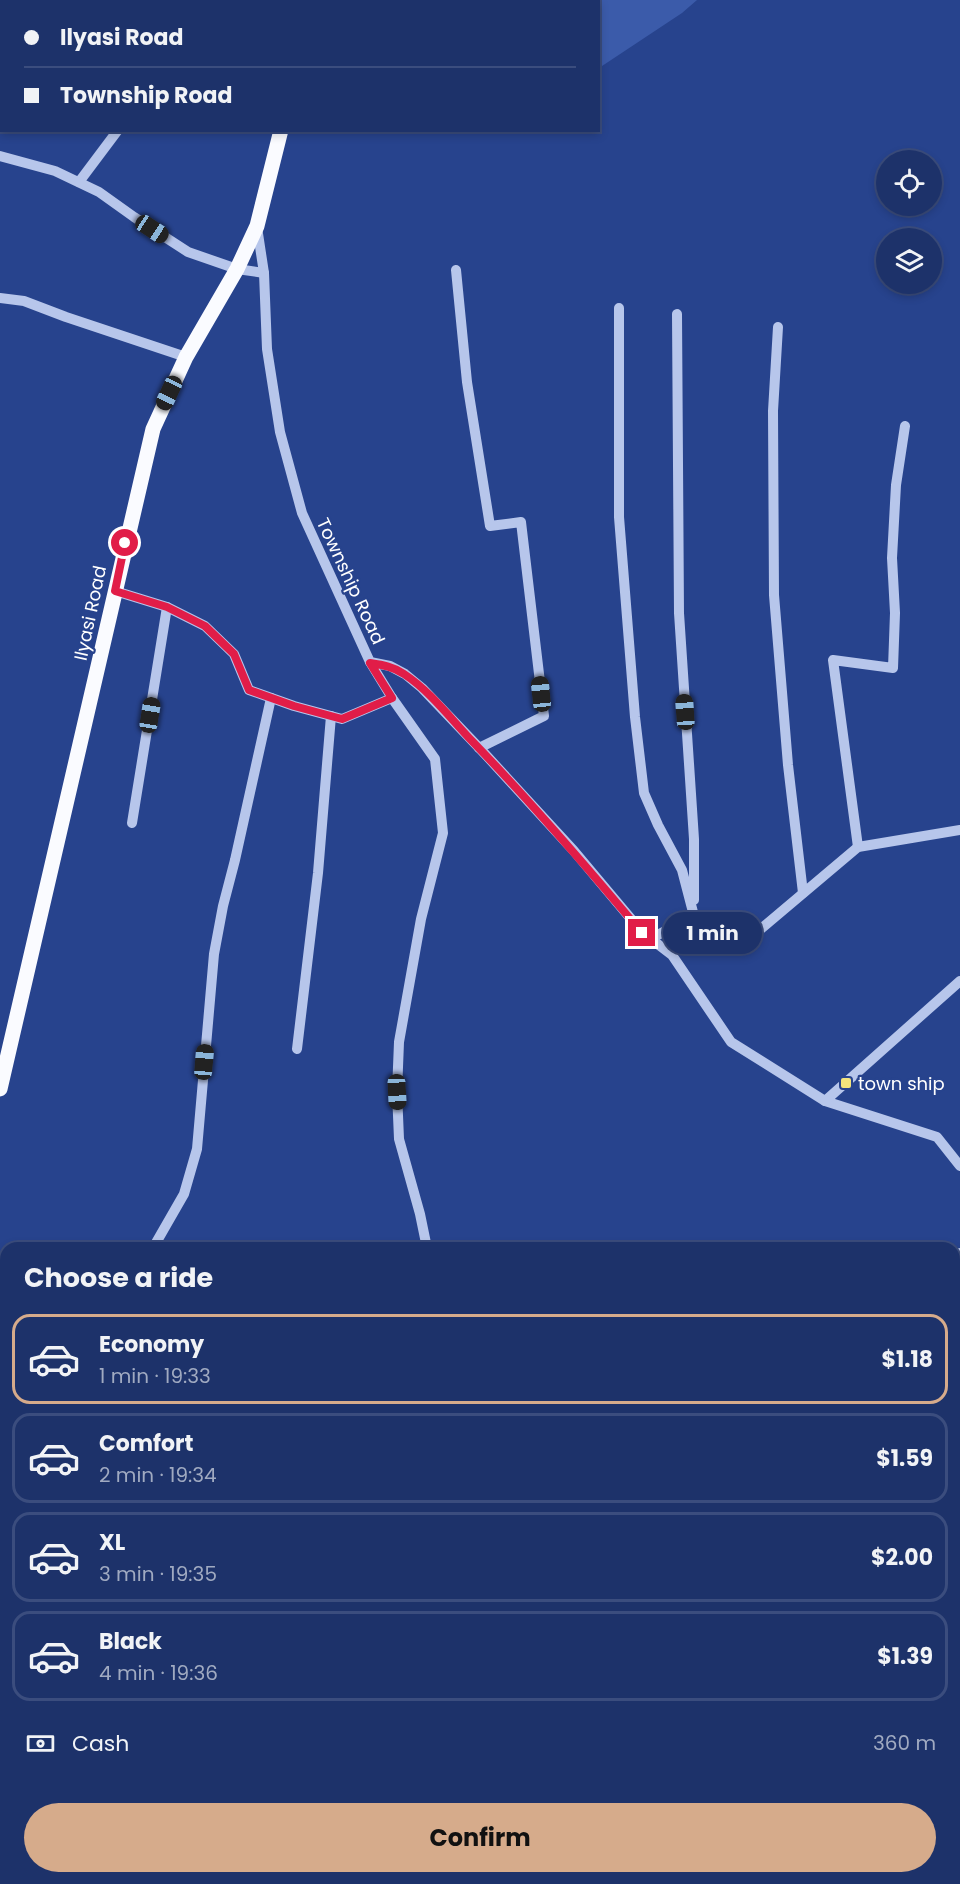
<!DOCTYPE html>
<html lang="en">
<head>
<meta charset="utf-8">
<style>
  :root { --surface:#1d326a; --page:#253a70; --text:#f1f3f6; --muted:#a0aac1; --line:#3b4d7e; --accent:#d6ab8b }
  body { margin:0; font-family:Poppins,sans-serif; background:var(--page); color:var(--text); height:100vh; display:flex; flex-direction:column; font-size:22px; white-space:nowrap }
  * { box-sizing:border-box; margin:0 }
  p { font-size:20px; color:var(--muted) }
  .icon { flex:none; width:33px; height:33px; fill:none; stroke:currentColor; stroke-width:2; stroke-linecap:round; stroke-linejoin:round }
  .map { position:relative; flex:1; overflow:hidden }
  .sheet { position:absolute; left:0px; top:1242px; width:960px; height:642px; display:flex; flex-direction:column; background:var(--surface); border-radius:18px 18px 0 0; box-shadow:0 3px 9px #0003,0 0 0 2px var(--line) }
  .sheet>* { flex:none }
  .banner { position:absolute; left:0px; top:0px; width:600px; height:132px; box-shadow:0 3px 9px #0003,0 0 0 2px var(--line); display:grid; align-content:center; height:132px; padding:0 24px; background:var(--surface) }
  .buttons { position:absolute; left:876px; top:150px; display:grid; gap:12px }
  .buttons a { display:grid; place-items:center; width:66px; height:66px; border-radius:50%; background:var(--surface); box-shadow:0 3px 9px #0003,0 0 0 2px var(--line); font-size:30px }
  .end { position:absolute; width:27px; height:27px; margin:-14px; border:8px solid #e11d48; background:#fff; box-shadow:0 0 0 3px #fff }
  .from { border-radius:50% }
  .bubble { position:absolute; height:42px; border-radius:21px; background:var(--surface); box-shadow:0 3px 9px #0003,0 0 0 2px var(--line); font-size:20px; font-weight:700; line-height:42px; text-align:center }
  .car { position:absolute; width:18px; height:36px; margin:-18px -9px; border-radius:8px; box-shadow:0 0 4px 2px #0007; background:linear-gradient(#222 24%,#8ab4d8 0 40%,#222 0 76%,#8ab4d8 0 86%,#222 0) }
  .banner b { display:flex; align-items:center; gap:21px; height:57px; font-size:22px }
  .banner b+b { border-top:2px solid var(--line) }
  .banner i { width:15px; height:15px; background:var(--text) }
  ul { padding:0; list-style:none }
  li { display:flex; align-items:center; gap:18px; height:90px; margin:0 12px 9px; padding:0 12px; border:3px solid var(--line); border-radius:18px }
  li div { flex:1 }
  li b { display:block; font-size:22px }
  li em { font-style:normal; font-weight:700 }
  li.active { border-color:var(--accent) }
  li>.icon { width:54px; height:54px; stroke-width:1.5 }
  h2 { padding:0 24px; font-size:27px; line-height:72px }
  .pay { display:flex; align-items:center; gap:15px; height:66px; padding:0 24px; font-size:22px }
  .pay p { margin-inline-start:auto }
  .primary-button { display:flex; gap:12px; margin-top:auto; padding:12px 24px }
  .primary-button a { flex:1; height:69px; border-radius:36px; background:var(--accent); color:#111; font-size:24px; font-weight:700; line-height:69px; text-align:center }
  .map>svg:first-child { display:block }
</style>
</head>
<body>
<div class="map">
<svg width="960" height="1884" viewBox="0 0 960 1884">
  <rect width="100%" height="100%" fill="#27438d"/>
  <path fill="#3b5baa" d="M524 0H697L682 13 599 68 598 2H524Z"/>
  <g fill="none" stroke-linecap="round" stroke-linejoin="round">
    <g stroke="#b7c6eb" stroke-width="10">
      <path d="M19 0 27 2"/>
      <path d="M0 156 55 171 99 192 134 217 188 252 237 269 264 273"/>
      <path d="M79 182 118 130"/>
      <path d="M257 227 264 273 267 349 280 432 302 513 370 662 390 666 405 674 422 688 485 754 574 851 642 932 672 955 731 1042 825 1101 937 1137 960 1166"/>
      <path d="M456 270 467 382 490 526 521 522 544 716 479 748"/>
      <path d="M0 298 24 301 66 317 186 357"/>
      <path d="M619 308V517L635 717 644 793 658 825 682 870 694 916"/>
      <path d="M677 314 679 613 694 839V900"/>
      <path d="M778 327 773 411 774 595 788 765 803 893"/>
      <path d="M115 591 167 607 205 626 234 654 249 690 294 706 342 719 392 698"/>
      <path d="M370 662 392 698 435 759 443 833 421 919 399 1042 397 1092 399 1139 420 1214 427 1248"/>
      <path d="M132 823 167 607"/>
      <path d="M858 847 833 660 893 668 895 613 892 558 896 485 905 426"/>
      <path d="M650 939 694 916 756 933 858 847 960 830"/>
      <path d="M297 1049 318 873 331 716"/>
      <path d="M825 1101 960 981"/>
      <path d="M153 1248 184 1194 197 1149 214 954 223 906 235 860 271 698"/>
      <path d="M954 1255 960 1253"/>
      <path d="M0 1567H6"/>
      <path d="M954 1597H960"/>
      <path d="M0 1602H6"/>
      <path d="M0 1632H6"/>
      <path d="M0 1662 6 1661"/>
      <path d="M0 1701H6"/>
      <path d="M0 1733H6"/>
      <path d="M954 1763 960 1761"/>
      <path d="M0 1772H6"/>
      <path d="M954 1860 960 1859"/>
      <path d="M527 1878 529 1884"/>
      <path d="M645 1878 647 1884"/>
      <path d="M257 1884 307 1878"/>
      <path d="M833 1884 853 1878"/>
    </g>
    <g stroke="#fafbff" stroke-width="15">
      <path d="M298 0V2"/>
      <path d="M0 1089 153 429 186 357 237 269 257 226 281 130"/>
      <path d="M0 1281 6 1292"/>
      <path d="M0 1414 6 1413"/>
      <path d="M135 1878V1884"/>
    </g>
  </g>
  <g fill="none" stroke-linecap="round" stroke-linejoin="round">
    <path stroke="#e11d48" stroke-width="8" d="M125 543 115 591 167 607 205 626 234 654 249 690 294 706 342 719 392 698 370 663C383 665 394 667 404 674 430 691 451 719 472 741 532 803 587 867 642 933"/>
  </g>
  <rect fill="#f3e47c" stroke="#27438d" stroke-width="2" x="840" y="1077" width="12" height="12" rx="3"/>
  <g text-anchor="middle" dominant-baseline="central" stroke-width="4.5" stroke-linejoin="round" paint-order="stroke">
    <g font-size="18" fill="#fff" stroke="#27438d">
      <text transform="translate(351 581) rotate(65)">Township Road</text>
      <text transform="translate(90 613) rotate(-78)">Ilyasi Road</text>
    </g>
    <g font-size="18" fill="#fff" stroke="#27438d" text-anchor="start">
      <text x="858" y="1083">town ship</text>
    </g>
  </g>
</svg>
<div class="buttons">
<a><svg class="icon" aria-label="locate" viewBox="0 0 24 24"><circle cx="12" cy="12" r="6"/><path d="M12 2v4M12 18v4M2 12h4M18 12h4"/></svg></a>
<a><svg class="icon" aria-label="layers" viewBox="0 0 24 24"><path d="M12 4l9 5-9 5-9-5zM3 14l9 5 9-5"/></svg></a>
</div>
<i class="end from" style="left:125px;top:543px"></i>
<i class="end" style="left:642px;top:933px"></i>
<div class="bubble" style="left:663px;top:912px;width:99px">1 min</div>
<i class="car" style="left:152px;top:229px;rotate:123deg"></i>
<i class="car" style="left:169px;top:393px;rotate:205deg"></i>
<i class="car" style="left:541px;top:694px;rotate:354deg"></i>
<i class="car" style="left:685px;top:712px;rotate:356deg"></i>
<i class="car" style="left:150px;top:715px;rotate:9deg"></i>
<i class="car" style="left:204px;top:1062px;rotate:5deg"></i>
<i class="car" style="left:397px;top:1092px;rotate:177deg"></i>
<div class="banner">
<b><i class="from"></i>Ilyasi Road</b>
<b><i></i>Township Road</b>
</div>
<section class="sheet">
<h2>Choose a ride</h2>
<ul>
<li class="active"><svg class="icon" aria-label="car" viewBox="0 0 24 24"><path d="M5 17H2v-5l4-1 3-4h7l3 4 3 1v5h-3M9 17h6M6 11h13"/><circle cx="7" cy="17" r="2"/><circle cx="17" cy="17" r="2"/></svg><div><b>Economy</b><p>1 min · 19:33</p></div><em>$1.18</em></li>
<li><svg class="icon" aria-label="car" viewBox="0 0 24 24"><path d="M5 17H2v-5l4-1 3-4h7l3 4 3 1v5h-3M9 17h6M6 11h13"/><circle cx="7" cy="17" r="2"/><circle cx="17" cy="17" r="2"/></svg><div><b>Comfort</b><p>2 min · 19:34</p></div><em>$1.59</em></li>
<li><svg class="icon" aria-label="car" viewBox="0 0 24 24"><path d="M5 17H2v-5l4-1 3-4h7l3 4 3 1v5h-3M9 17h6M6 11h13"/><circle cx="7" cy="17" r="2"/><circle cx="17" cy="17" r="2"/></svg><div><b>XL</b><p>3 min · 19:35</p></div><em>$2.00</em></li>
<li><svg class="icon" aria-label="car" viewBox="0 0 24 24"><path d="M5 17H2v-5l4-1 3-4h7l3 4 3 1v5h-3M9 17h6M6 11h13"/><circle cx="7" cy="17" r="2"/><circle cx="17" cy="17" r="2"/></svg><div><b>Black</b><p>4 min · 19:36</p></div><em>$1.39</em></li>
</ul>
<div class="pay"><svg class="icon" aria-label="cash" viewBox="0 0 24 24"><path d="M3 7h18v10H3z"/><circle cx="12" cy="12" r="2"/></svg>Cash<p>360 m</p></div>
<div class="primary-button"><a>Confirm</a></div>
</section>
</div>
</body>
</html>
